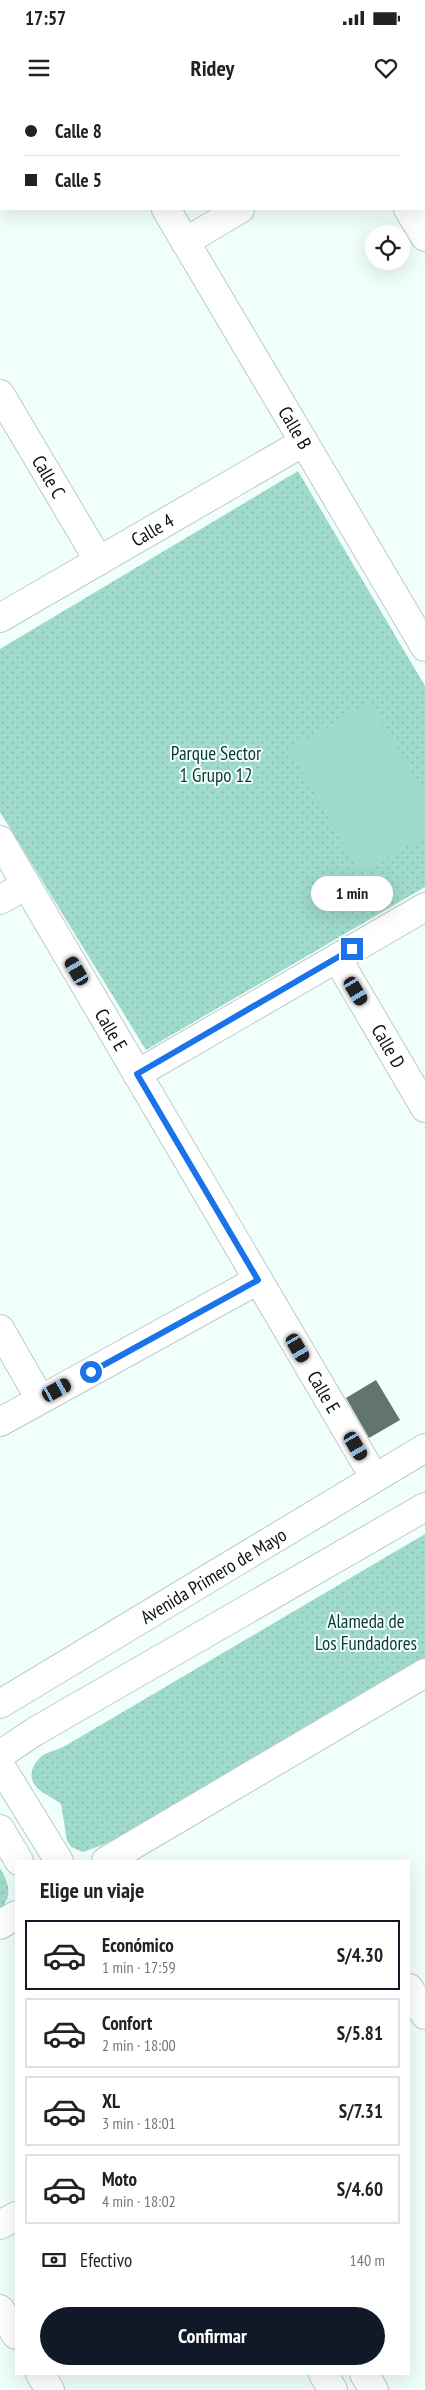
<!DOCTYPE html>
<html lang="es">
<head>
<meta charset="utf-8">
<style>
  :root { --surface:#fff; --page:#f6f6f6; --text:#222; --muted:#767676; --line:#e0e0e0; --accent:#111827 }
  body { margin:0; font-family:"PT Sans Narrow",sans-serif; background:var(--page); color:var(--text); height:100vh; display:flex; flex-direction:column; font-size:19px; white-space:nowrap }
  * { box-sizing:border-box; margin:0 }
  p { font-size:16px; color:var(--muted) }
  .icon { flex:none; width:28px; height:28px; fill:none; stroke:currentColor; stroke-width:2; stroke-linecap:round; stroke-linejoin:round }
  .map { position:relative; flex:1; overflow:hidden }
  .panel { position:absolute; left:15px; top:1760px; width:395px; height:515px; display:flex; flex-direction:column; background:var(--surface); border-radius:0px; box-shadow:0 5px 20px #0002 }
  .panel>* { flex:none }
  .top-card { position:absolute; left:0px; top:0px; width:425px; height:110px; box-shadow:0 5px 20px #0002; display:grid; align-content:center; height:110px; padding:0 25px; background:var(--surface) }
  .tools { position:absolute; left:365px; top:125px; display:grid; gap:10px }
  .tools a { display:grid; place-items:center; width:45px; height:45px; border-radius:50%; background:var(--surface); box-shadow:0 5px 20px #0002; font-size:25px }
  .end { position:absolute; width:22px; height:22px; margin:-11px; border:6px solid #1a73e8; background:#fff; box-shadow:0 0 0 2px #fff }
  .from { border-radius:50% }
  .bubble { position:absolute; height:35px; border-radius:18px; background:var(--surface); box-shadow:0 5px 20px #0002; font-size:16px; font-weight:800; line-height:35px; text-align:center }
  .car { position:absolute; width:15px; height:30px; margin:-15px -8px; border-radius:6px; box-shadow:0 0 4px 1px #0007; background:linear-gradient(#222 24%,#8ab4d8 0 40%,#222 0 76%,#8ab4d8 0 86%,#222 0) }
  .top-card b { display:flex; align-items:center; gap:18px; height:48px; font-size:19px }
  .top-card b+b { border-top:1px solid var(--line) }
  .top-card i { width:12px; height:12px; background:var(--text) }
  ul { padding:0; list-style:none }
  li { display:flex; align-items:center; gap:15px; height:70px; margin:0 10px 8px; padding:0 15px; border:2px solid var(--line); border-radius:0px }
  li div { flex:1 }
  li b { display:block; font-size:19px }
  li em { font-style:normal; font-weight:800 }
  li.on { border-color:var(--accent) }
  li>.icon { width:45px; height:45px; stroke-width:1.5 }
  h2 { padding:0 25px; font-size:22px; line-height:60px }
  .pay { display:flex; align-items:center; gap:12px; height:55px; padding:0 25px; font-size:19px }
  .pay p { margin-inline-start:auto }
  .button { display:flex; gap:10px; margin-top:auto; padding:10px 25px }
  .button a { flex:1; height:58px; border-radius:30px; background:var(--accent); color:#fff; font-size:20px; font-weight:800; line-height:58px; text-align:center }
  .status { display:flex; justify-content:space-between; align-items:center; height:35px; padding:0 25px; background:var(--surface); direction:ltr }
  .status svg { height:14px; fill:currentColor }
  header { display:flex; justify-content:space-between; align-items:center; height:65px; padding:0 25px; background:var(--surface); font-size:22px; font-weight:800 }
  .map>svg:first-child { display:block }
</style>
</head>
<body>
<div class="status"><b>17:57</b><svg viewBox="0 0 49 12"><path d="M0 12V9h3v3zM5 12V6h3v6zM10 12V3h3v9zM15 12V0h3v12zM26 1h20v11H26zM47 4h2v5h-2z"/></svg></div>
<header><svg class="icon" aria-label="menu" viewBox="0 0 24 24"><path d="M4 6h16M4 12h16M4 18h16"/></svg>Ridey<svg class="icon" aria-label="heart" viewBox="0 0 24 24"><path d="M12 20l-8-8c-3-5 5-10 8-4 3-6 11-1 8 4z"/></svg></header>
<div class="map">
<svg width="425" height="2290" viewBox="0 0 425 2290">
  <defs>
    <pattern id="park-dots" width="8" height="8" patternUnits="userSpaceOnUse" patternTransform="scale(1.25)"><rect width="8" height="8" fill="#9fdacd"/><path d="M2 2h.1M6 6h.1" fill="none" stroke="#88baaf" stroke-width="1.8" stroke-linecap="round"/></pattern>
  </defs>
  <rect width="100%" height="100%" fill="#f1fffb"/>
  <g fill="url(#park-dots)">
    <path d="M298 371 425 586V787L146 950 0 712V549Z"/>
    <path d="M425 1434V1561L113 1741 83 1752 71 1747 67 1741 61 1704C50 1695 28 1689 32 1671 33 1665 39 1658 43 1655 50 1651 58 1650 65 1646Z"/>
    <path d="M0 1768C9 1783 13 1796 0 1810Z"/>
  </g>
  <path fill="#9fdacd" d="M371 602 425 696V736L360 773 289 649Z"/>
  <path fill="#63736f" d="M376 1280 400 1320 369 1338 346 1298Z"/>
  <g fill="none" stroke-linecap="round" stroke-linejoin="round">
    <defs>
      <g id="minor">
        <path d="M103 0 104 1"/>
        <path d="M418 1 421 0"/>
        <path id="s1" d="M166 109 425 547"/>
        <path d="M408 109 425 137"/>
        <path d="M185 142 240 109"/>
        <path id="s2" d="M0 294 99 461"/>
        <path id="s3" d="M0 518 304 342"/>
        <path id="s4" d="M0 740 374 1377"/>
        <path d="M0 800 26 785"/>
        <path id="s5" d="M337 858 425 1008"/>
        <path d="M137 974 425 807"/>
        <path d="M0 1229 40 1299"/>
        <path d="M0 1322 258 1180"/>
        <path id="s6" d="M0 1604 425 1348"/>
        <path d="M409 1888 425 1915"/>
        <path d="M0 2125 16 2116"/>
        <path d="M0 2209 16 2235"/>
        <path d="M40 2274 50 2290"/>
      </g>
      <g id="tertiary">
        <path d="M0 1665 59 1761"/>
        <path d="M0 1729 19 1761"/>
        <path d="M323 2274 333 2290"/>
        <path d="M364 2274 374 2290"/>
      </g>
      <g id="secondary">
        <path d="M0 1655 34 1632 425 1407"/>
        <path d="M106 1761 425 1573"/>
        <path d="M0 1825 16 1815"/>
      </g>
    </defs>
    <use href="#minor" stroke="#bbccc8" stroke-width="30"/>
    <use href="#tertiary" stroke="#bbccc8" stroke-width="30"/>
    <use href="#secondary" stroke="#bbccc8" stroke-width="30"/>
    <use href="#minor" stroke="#fff" stroke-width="28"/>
    <use href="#tertiary" stroke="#fff" stroke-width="28"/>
    <use href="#secondary" stroke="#fff" stroke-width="28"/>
  </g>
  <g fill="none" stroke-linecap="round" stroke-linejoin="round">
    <path stroke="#1a73e8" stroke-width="6" d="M91 1272 258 1180 137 974 352 849"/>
  </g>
  <g text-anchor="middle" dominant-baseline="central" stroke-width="4" stroke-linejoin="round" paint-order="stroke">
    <g font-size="19" fill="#0c1211" stroke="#f1fffb">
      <text stroke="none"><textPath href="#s1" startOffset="254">Calle B</textPath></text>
      <text stroke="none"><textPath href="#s2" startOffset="96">Calle C</textPath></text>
      <text stroke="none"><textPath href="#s3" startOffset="176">Calle 4</textPath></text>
      <text stroke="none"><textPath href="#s4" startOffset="220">Calle E</textPath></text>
      <text stroke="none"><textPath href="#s5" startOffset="102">Calle D</textPath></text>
      <text stroke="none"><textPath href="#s4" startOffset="640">Calle E</textPath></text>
      <text stroke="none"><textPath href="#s6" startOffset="249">Avenida Primero de Mayo</textPath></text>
    </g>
    <g font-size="19" fill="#0c3931" stroke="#f1fffb">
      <text x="216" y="653">Parque Sector<tspan x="216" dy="22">1 Grupo 12</tspan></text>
      <text x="366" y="1521">Alameda de<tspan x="366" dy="22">Los Fundadores</tspan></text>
    </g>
  </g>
</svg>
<div class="tools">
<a><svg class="icon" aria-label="locate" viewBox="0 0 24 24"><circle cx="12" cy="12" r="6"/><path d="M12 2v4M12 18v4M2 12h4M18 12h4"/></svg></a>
</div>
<i class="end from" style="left:91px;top:1272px"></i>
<i class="end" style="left:352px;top:849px"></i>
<div class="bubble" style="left:311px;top:776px;width:82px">1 min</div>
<i class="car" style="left:77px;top:871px;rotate:330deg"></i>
<i class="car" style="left:356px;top:891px;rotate:149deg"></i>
<i class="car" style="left:298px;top:1248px;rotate:150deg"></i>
<i class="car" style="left:57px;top:1290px;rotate:61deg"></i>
<i class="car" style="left:356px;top:1346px;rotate:150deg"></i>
<div class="top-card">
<b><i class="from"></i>Calle 8</b>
<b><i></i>Calle 5</b>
</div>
<section class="panel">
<h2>Elige un viaje</h2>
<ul>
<li class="on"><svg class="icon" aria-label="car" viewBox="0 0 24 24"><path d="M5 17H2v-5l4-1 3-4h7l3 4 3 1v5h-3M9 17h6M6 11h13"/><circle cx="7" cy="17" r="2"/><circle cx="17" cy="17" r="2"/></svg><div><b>Económico</b><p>1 min · 17:59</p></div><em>S/4.30</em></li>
<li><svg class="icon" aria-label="car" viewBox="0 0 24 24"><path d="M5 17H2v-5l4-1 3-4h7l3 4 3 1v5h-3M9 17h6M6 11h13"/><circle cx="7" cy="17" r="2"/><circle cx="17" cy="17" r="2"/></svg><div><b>Confort</b><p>2 min · 18:00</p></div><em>S/5.81</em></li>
<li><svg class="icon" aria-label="car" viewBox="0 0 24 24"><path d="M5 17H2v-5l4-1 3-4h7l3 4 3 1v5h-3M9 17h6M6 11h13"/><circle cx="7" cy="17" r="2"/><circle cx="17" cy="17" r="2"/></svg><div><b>XL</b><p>3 min · 18:01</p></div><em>S/7.31</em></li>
<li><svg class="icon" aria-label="car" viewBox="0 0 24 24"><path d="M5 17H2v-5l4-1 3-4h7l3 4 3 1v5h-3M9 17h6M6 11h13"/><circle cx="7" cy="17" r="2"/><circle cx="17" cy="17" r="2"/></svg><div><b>Moto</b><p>4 min · 18:02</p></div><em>S/4.60</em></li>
</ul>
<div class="pay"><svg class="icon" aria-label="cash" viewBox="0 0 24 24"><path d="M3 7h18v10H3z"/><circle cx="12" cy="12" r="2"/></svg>Efectivo<p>140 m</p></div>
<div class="button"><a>Confirmar</a></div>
</section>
</div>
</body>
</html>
